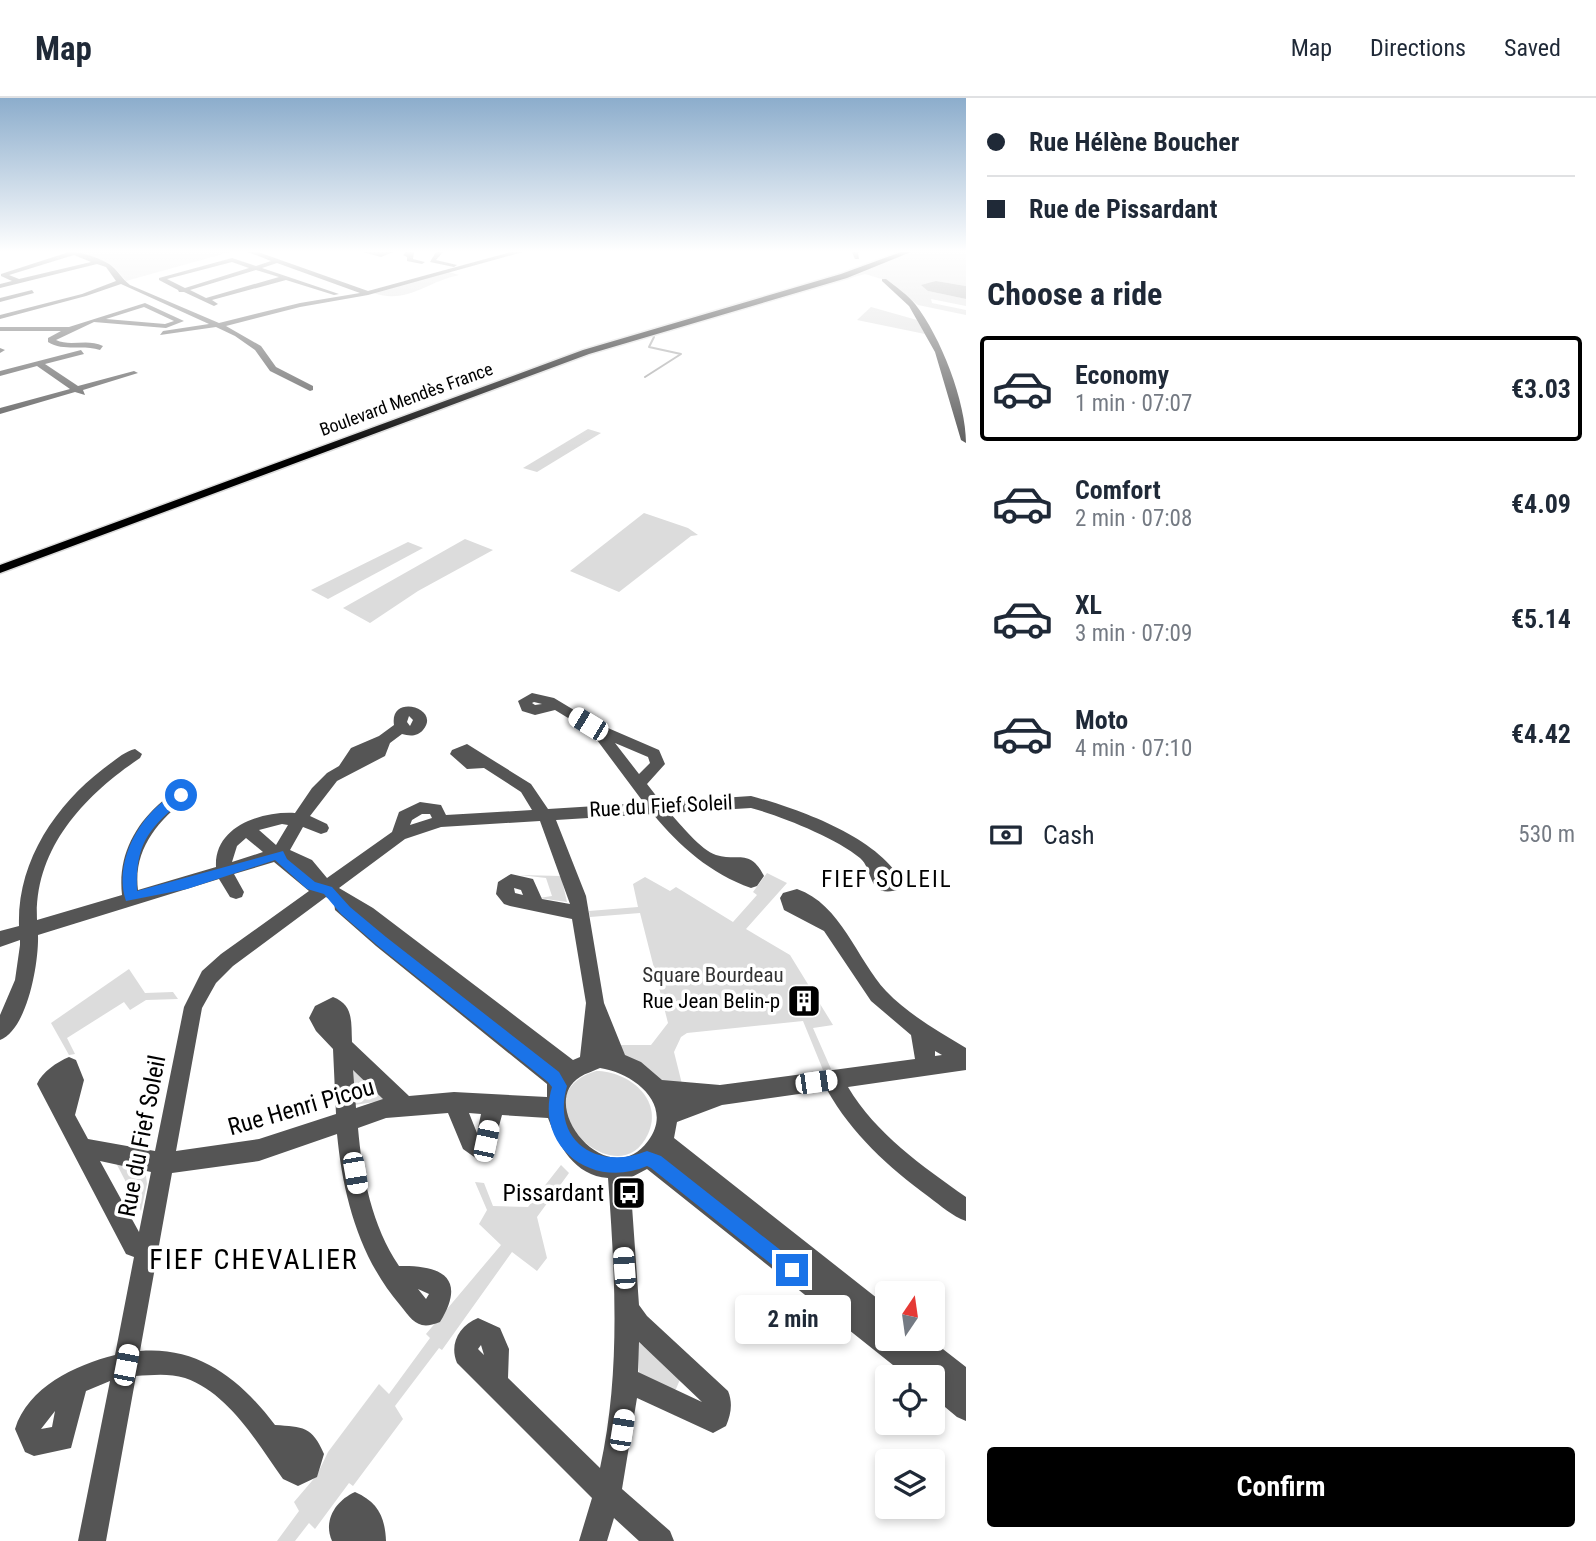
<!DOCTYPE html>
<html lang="en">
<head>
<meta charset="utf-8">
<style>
  :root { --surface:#fff; --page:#f2f2f3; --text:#1f2937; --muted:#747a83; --line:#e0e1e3; --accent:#000 }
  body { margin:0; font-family:"Roboto Condensed",sans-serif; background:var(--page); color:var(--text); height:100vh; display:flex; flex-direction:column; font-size:26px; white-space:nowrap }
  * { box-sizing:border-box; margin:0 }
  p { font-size:23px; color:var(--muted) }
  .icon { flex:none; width:38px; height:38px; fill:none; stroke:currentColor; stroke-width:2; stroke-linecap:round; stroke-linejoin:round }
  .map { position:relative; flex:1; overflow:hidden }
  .drawer { display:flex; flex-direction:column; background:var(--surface); width:630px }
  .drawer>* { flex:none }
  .hud { display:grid; align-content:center; height:154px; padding:0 21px; background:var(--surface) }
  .needle { width:46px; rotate:13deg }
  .buttons { position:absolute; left:875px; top:1183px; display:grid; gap:14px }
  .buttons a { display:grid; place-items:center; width:70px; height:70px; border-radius:7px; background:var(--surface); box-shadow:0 4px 10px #0003; font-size:35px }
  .end { position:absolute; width:32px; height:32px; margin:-16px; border:9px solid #1a73e8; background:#fff; box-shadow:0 0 0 4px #fff }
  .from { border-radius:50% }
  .bubble { position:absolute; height:49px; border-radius:7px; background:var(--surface); box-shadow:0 4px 10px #0003; font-size:23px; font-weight:700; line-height:49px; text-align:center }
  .car { position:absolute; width:21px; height:42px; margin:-21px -10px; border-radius:9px; box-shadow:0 0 5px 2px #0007; background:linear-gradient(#fff 24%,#345 0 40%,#fff 0 76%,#345 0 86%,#fff 0) }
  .hud b { display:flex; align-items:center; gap:24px; height:66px; font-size:26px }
  .hud b+b { border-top:2px solid var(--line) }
  .hud i { width:18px; height:18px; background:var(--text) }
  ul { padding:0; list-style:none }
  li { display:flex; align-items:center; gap:21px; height:105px; margin:0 14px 10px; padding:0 7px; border:4px solid transparent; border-radius:7px }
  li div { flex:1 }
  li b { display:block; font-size:26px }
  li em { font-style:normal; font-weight:700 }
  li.active { border-color:var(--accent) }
  li>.icon { width:63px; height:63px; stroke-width:1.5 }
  h2 { padding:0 21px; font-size:32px; line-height:84px }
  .pay { display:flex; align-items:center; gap:18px; height:77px; padding:0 21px; font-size:26px }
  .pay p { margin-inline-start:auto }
  .primary-button { display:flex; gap:14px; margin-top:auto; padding:14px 21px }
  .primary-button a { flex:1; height:80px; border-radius:7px; background:var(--accent); color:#fff; font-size:28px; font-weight:700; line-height:80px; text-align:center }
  header { display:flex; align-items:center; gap:42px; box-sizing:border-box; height:98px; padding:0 35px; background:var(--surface); border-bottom:2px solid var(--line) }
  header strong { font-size:33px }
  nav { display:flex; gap:38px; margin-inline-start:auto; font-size:24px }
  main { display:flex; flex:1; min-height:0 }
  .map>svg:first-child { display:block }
</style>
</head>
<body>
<header>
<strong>Map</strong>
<nav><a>Map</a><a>Directions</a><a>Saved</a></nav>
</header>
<main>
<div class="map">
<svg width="966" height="1443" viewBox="0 0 966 1443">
  <rect width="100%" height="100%" fill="#fff"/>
  <g fill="#dcdcdc">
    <path d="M78 154H230L126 183 113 168Z"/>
    <path d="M912 154H966V188L936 183 928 193 966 201V208L931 201 932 205 966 212V217L918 207 885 182 865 176 792 195 862 174Z"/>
    <path d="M446 173 459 177C425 184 406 208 371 194Z"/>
    <path d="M871 209 917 222 925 236 857 222Z"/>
    <path d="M588 331 601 335 537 374 523 370Z"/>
    <path d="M644 415 688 430 698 437 691 438 619 494 570 473Z"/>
    <path d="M465 441 493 452 418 493 370 525 343 510Z"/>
    <path d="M408 444 423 450 328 501 311 492Z"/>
    <path d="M767 775 787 785 746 831 790 857 833 927 813 930 831 971 823 972 803 923 687 935 681 939 674 954 683 990 663 988 617 956 618 947H651L668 925 640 815 590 819 589 813 638 809 633 786 645 779 670 793 676 789 733 824 757 797 753 794Z"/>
    <path d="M520 777 561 778 567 804 539 800 552 798 546 780Z"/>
    <path d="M129 871 145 895 173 894 178 901 146 902 130 912 124 904 67 940 75 956 69 957 51 925Z"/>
    <path d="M350 966 384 997 382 1003 354 1007Z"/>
    <path d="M596 973C628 973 664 1001 648 1036 617 1103 514 998 596 973Z"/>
    <path d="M115 1063 145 1070 147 1086 141 1113Z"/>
    <path d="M561 1067 569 1075 537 1119 547 1160 537 1173 512 1154 442 1252 439 1250 395 1308 403 1321 353 1388 349 1385 315 1431 309 1425 295 1443H277L299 1413 294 1404 317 1377 328 1354 379 1286 389 1296 430 1240 426 1236 501 1147 479 1126 487 1112 475 1084 484 1085 493 1108 528 1109Z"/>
    <path d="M637 1243 681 1279 676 1291 672 1293 639 1277Z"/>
  </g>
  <path fill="#a3a3a3" d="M936 183 966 188V201L928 193 921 187Z"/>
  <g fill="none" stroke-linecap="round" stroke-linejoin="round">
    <path stroke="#a3a3a3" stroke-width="2" d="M645 279 681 256 649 249 654 239"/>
    <defs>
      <path id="major" d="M901 154H911L847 180 589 256 0 475V467L583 252 841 176Z"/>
    </defs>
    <use href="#major" stroke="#dbdbdb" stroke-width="3"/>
    <g fill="#555" fill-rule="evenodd">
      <path d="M69 154C81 154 98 159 109 166 117 171 122 181 130 187L219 225 300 205 360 195 277 165 262 170 339 196 334 197 286 182 212 202 218 206 214 208 184 194H179L178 192 159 182V180L232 160 256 168 271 163 248 154H258L368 193 511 154H523L368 197 300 209 226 228 261 248 276 269 313 288V292L310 293 270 273 255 252 235 238 216 229 160 237 163 233 209 226 121 186 86 198 0 221V217L82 196 116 183 106 169 97 166 0 190V186L12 183 1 178V176ZM74 157 91 164 19 181 9 177ZM232 164 249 170 185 190 167 181ZM256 172 279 179 206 200 190 192Z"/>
      <path d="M363 154H393L381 159Z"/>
      <path d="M406 154H414L413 161 425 164 422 166 407 163V159L403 157Z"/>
      <path d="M436 154H443L436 162 457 167 454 169 430 164Z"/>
      <path d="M852 154H858L859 161H855Z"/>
      <path d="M882 181H886C896 189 908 197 915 206 941 239 966 304 966 345L961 342 935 254 909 208 882 183Z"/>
      <path d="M32 192 34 195 0 204V200Z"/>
      <path d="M145 205 184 223 166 230 94 224 56 242C71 249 87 240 103 248L100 252C83 246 64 254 48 244V240L61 233H0V229H69ZM144 209 174 223 165 226 106 221Z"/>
      <path d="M0 250 5 252 0 255Z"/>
      <path d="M81 252 84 256 45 266 78 288 134 273 138 275 83 292 85 297 75 294 0 316V310L70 291 37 268 0 278V273Z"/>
      <path d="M532 595 554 600 594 624 659 652 665 666 647 686 661 704 751 698C799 711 881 740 903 786L901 791C866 802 875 773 860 760 836 740 781 718 751 710L670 715C680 726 701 752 716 757 737 764 750 750 764 778L757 788 751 790C711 776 679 748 653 716L556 722 586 798 604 905 625 957 641 964 662 982 720 987 915 961 911 937 871 903 824 833 784 812 780 800 783 795 797 791C841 806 857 862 886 893 909 917 938 933 966 950V972L848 989C876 1036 922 1068 966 1099V1123C952 1118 941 1108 929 1099 888 1069 852 1036 827 992L722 1007 677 1024 674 1040 887 1208V1241H930L966 1269V1323L957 1319 933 1299V1279H908L647 1071 630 1080 639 1207 647 1218 728 1293C733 1305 731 1316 726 1328L713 1335 637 1300 622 1391 670 1433 674 1443H639L614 1420 607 1443H579L592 1400 457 1265C449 1246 459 1228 478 1220L500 1230 509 1251 508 1280 600 1370C621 1275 615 1177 608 1080 575 1078 558 1047 548 1020L502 1017 493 1050 477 1061 463 1051 448 1015 386 1020 358 1030C362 1077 372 1128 399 1168 442 1167 467 1180 440 1224 418 1233 413 1223 400 1207 359 1159 343 1098 337 1036L259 1063 172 1075 140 1253C199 1248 241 1282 275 1327 303 1329 312 1328 324 1356L317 1379 298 1388 283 1381C258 1346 229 1295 185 1280 169 1275 152 1277 136 1278L106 1443H78L110 1283 86 1293 71 1350 34 1358 25 1354 15 1331C28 1289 75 1267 115 1257L134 1159 126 1156 37 986C42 974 57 964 69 959L76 962 84 982 75 1017 88 1041 155 1053 184 909 202 873 221 856 309 793 274 764 234 776 244 794 242 799 236 801 230 799 219 781 38 837C39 863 28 931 0 942V917L15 882 20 847V842L0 849V833L19 828C17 764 55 708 103 671 113 664 123 654 135 651L142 656 140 660C85 697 34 750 37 822L122 797C118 761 132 731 158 707 165 701 172 694 181 691L189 697 186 701C157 724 133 752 138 792L216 769C214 728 262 713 295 715L312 690 327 675 339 668 351 650 379 638 394 627C389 595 442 610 423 632 417 639 409 638 402 636L390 645 385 658 337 683 310 718 327 726 329 730 327 734 321 736 303 729 290 752 312 762 327 780 392 734 399 714 420 704 441 707 446 717 532 712 521 694 484 670 467 671 450 656 452 652 467 646 531 686 548 711 644 705 591 634 555 612 535 617 522 613 518 603ZM532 605 534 604 542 606 535 607ZM409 618 413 622 410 628 407 624ZM615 645 648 659 650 665 639 676ZM422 716H430L432 720 410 727 412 722ZM540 723 570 806 542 801 533 781 511 776 498 784 496 796 504 806 510 808 572 821 586 905 580 959 573 962 373 810 339 790 405 741 441 729ZM282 726 288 727 276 747 259 732ZM246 740 263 754 232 764 237 748ZM514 790 521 792 523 797 515 795ZM326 799 334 804 335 812 376 848 547 986V999L454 994 409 998 352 944C351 924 354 907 333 899L315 908 309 920 316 933 333 951 336 1016 259 1041 176 1053 202 910 216 885 233 868ZM935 953 942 957 935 958ZM600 970C634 975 675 1007 648 1043 608 1097 535 1007 580 979 586 975 594 973 600 970ZM353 972 383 1001 356 1010ZM469 1015 481 1016 477 1035ZM100 1063 151 1074 139 1134ZM418 1191 429 1196 426 1201ZM639 1244 702 1304 638 1274ZM481 1247 484 1257 478 1251ZM55 1313 52 1329 41 1331Z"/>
      <path d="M355 1394C378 1404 385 1419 386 1443H332C323 1423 335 1403 355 1394Z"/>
    </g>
    <use href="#major" fill="#000" fill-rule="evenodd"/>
  </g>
  <linearGradient id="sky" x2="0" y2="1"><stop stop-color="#8cadcc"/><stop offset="0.43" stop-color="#fff"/><stop offset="1" stop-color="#fff" stop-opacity="0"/></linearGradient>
  <rect width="966" height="356" fill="url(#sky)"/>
  <path fill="#1a73e8" d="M181 693 185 694V700C149 730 135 745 137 793L283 753 287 761 315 784 332 789 350 809 386 839 559 974 567 988C551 1044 598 1073 647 1053L661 1058 798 1166 800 1172 798 1178 792 1180 786 1178 651 1070 647 1068C593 1092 534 1049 552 989L548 984 377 847 341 816 324 796 307 791 275 762 187 791 126 803C112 763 143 709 181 693Z"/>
  <defs>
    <symbol id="building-square" viewBox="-11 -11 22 22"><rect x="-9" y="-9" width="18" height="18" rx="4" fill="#000" stroke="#fff"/><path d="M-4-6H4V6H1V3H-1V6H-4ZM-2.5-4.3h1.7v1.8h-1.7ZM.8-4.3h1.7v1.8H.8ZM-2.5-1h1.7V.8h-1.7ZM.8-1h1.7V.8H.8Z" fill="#fff"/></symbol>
    <symbol id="bus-square" viewBox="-11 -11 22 22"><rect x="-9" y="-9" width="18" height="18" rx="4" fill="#000" stroke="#fff"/><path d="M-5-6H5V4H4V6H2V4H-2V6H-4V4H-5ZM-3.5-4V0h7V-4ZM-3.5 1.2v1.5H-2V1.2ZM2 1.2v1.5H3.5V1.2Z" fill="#fff"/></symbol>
  </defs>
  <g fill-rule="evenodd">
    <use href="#building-square" x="785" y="884" width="38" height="38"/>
    <use href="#bus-square" x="610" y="1076" width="38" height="38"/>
  </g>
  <g text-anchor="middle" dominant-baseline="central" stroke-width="7" stroke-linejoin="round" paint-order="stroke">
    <g font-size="18" fill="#000" stroke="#fff">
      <text transform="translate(406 301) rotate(-20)">Boulevard Mendès France</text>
    </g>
    <g font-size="21" fill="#000" stroke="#fff">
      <text transform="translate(661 708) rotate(-3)">Rue du Fief Soleil</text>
    </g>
    <g font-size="21" fill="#333" stroke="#fff">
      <text x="713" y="877">Square Bourdeau</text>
    </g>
    <g font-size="21" fill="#000" stroke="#fff" text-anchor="end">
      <text x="780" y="903">Rue Jean Belin-p</text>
    </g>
    <g font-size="23" letter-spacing="2" fill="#000" stroke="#fff">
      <text x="887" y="781">FIEF SOLEIL</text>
    </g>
    <g font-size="24" fill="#000" stroke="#fff">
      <text transform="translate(301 1009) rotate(-16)">Rue Henri Picou</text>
      <text transform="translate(142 1038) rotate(-79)">Rue du Fief Soleil</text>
    </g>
    <g font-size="24" fill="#000" stroke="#fff" text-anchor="end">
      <text x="604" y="1095">Pissardant</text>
    </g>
    <g font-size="28" letter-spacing="2" fill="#000" stroke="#fff">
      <text x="254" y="1161">FIEF CHEVALIER</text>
    </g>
  </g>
</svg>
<div class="buttons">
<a><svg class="needle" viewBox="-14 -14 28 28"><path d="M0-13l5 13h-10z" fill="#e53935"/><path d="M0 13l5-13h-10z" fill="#747a83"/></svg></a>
<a><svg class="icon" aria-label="locate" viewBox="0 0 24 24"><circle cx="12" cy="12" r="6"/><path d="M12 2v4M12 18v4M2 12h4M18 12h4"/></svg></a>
<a><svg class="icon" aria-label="layers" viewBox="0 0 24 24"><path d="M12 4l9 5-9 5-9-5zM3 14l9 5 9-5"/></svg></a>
</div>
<i class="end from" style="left:181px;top:697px"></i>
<i class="end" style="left:792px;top:1172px"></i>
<div class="bubble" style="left:735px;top:1197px;width:116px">2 min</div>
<i class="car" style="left:588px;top:626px;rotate:301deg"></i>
<i class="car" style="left:816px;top:984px;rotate:82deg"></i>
<i class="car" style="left:486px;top:1043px;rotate:12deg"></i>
<i class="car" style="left:355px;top:1075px;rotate:170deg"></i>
<i class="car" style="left:624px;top:1170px;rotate:356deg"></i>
<i class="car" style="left:126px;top:1267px;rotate:11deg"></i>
<i class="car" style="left:622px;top:1332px;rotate:9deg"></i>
</div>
<section class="drawer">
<div class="hud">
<b><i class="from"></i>Rue Hélène Boucher</b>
<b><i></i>Rue de Pissardant</b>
</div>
<h2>Choose a ride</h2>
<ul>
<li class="active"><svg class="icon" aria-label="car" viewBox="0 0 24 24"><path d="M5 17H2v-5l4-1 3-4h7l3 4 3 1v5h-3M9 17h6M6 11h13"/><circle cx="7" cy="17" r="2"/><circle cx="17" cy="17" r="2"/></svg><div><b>Economy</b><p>1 min · 07:07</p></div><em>€3.03</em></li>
<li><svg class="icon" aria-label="car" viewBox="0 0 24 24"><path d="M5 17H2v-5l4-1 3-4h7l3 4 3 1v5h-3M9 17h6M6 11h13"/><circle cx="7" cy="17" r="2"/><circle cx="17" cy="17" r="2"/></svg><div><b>Comfort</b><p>2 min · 07:08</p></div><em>€4.09</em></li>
<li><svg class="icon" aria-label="car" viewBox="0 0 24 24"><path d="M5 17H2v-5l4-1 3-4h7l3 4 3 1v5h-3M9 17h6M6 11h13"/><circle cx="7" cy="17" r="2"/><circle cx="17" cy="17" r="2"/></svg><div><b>XL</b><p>3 min · 07:09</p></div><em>€5.14</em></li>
<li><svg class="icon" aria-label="car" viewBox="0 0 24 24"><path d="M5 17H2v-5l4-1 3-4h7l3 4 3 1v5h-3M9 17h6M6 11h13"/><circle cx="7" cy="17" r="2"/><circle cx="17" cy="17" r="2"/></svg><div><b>Moto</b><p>4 min · 07:10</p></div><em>€4.42</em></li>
</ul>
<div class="pay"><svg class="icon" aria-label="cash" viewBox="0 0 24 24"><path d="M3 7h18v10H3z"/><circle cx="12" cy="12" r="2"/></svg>Cash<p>530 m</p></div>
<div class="primary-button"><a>Confirm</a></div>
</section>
</main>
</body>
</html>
